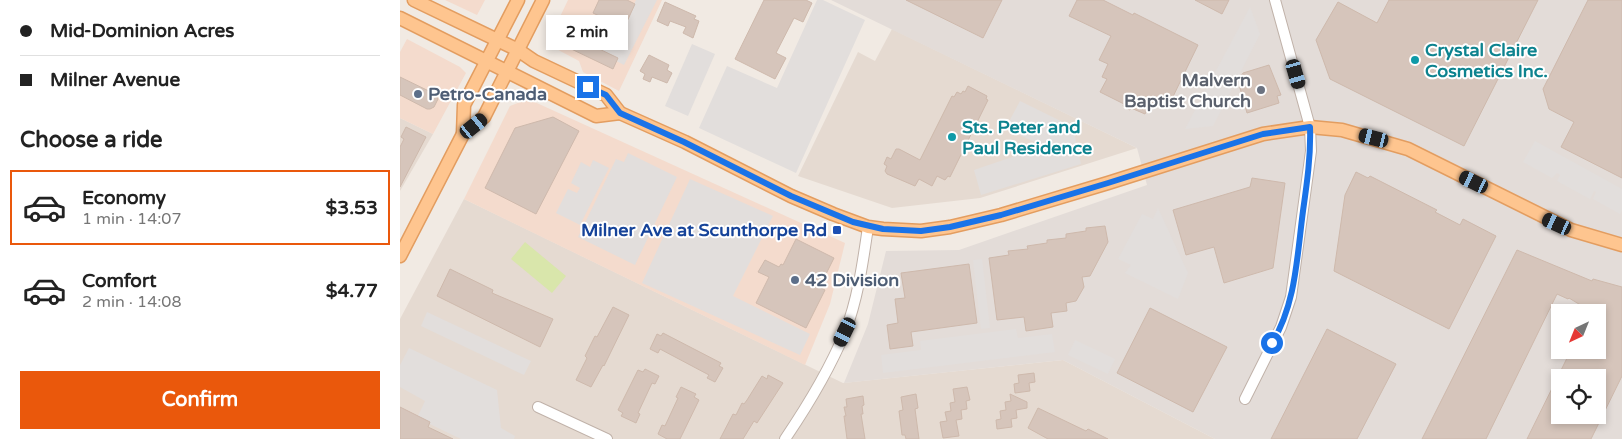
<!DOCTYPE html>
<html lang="en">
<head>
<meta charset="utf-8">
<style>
  :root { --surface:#fff; --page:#f6f6f6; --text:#222; --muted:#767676; --line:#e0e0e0; --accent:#ea580c }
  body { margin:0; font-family:"Varela Round",sans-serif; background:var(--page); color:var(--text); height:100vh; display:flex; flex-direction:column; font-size:19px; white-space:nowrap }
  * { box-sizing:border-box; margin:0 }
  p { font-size:16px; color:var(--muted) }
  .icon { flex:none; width:28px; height:28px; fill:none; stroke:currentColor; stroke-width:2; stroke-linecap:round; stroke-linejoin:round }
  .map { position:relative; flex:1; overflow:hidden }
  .drawer { display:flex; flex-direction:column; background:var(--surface); width:400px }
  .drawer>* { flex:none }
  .banner { display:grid; align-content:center; height:110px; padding:0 20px; background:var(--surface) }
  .needle { width:32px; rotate:223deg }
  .tools { position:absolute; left:1151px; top:304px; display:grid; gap:10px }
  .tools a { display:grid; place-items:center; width:55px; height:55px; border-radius:0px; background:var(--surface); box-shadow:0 2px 8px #0003; font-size:25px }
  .end { position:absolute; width:22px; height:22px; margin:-11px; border:6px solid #1a73e8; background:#fff; box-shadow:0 0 0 2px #fff }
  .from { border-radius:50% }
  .bubble { position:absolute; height:35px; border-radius:0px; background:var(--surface); box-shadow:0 2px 8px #0003; font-size:16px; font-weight:700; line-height:35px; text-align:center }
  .car { position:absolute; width:15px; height:30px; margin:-15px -8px; border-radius:6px; box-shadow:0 0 4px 1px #0007; background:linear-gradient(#222 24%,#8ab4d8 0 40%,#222 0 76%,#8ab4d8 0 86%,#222 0) }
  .banner b { display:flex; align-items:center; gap:18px; height:48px; font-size:19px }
  .banner b+b { border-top:1px solid var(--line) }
  .banner i { width:12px; height:12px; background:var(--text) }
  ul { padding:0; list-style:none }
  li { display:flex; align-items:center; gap:15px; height:75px; margin:0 10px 8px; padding:0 10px; border:2px solid transparent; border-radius:0px }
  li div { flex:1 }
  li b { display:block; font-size:19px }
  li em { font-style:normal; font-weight:700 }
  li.active { border-color:var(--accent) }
  li>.icon { width:45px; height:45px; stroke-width:1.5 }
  h2 { padding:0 20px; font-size:22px; line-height:60px }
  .primary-button { display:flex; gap:10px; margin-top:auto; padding:10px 20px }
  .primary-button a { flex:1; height:58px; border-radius:0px; background:var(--accent); color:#fff; font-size:20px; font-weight:700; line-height:58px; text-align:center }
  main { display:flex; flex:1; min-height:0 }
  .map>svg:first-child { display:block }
</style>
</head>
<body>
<main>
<section class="drawer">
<div class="banner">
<b><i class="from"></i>Mid-Dominion Acres</b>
<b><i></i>Milner Avenue</b>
</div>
<h2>Choose a ride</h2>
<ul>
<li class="active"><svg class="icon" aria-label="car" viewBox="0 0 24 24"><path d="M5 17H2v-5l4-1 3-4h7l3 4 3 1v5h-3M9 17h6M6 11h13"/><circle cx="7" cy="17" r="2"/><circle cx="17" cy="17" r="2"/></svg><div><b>Economy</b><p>1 min · 14:07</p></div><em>$3.53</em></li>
<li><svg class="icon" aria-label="car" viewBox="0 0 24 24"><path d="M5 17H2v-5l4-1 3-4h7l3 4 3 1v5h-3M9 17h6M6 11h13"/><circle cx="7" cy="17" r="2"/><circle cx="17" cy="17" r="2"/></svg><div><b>Comfort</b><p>2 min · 14:08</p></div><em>$4.77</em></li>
</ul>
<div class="primary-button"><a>Confirm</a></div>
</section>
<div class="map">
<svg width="1222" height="439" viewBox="0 0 1222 439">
  <rect width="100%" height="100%" fill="#f1eae3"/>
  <g fill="#e5dad1">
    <path d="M492 29 737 148 580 198 492 208 398 176 458 52 475 61Z"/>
    <path d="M0 118 33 134 0 191Z"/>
    <path d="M64 199 443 383 663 360 815 439H0V319Z"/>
  </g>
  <g fill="#f4dbcd">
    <path d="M45 0H85L77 15Z"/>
    <path d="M168 0H262L219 91 183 72 179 61 147 44Z"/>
    <path d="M7 39 60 67 66 73 33 134 0 118V52Z"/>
    <path d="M128 99 445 243 430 304 405 365 64 199 110 106Z"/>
  </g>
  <path fill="#e3dcd8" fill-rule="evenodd" d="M431 0H1222V439H815L663 360 444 383 468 324 486 251 559 250 747 185 737 148ZM1160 312H1198V350H1160ZM1160 378H1198V415H1160Z"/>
  <path fill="#d9e6ab" d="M125 242 166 276 152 293 111 259Z"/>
  <g fill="#e2dedc">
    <path d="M236 0H257L224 65 176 40 186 20 218 36Z"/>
    <path d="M417 0H423L465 20 396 173 299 128 327 66 377 88Z"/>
    <path d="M850 7 860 34 813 126 785 129Z"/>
    <path d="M292 44 315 54 288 116 265 106Z"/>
    <path d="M620 101 673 127 681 164 581 195 574 170 644 146 605 129Z"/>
    <path d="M1135 141 1222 189V210L1220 214 1193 199 1196 192 1194 191 1190 199 1157 181 1160 175 1157 173 1152 178 1123 162Z"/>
    <path d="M228 153 277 177 235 265 178 237 216 159 224 162Z"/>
    <path d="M193 160 209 168 180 225 156 213 168 189 177 193 180 188 171 183 181 162 190 167Z"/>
    <path d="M290 179 373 216 333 296 410 334 400 355 242 283Z"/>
    <path d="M758 208 788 273 778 299 725 273 731 265 718 259 742 214 753 219Z"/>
    <path d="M582 259 590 328 581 329 573 260Z"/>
    <path d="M27 312 131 361 124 375 21 326Z"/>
    <path d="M616 329 618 338 652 334 655 352 483 373 481 355 521 350 520 341Z"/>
    <path d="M675 340 715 359 708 374 668 355Z"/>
    <path d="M9 348 97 390 101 428 115 436 114 439H61L17 418 25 401 0 387V365Z"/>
  </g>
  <g fill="#d6c5bb" stroke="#ceb9ac" fill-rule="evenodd">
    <path d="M199 0H227L235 4 224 28 193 13Z"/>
    <path d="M364 0H406L412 3 403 22 394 18 376 53 386 58 375 79 335 59Z"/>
    <path d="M506 0H602L583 38Z"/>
    <path d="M677 0H703L733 15 734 13 798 45 767 109 751 102 745 114 731 108 730 110 723 106 724 104 700 92 707 79 702 77 708 64 699 60 711 36 669 16Z"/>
    <path d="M795 0H829L822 14Z"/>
    <path d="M989 0H1138L1064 146 930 79 916 40 938 2 977 23Z"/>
    <path d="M1188 0H1222V178L1161 147 1174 122 1149 109 1143 89Z"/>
    <path d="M265 2 296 16 294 19 299 21 293 38 283 33 286 27 270 21 268 26 257 21Z"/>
    <path d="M170 35 218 58 213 69 165 46Z"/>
    <path d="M249 55 269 65 267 70 272 73 267 83 252 77 250 82 243 79 245 74 240 71Z"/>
    <path d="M869 65 881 95 877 96 879 103 847 113 838 81 843 73Z"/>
    <path d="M0 77 35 94 38 99 34 107 30 109H27L0 95Z"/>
    <path d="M568 86 587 96 586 99 588 100 550 177 548 176 545 180 537 176 532 186 519 179 515 186 487 174 485 171 487 166 484 164 487 157 491 159 496 149H499L520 160 552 96 554 97 557 92 561 94 563 91 565 92Z"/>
    <path d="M153 117 179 131 136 214 85 188 115 128Z"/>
    <path d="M6 127 26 137 0 187V147L4 139 1 137Z"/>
    <path d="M956 172 968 178 970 176 1037 210 1035 212 1060 225 1063 219 1096 236 1049 329 934 271 945 195Z"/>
    <path d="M852 178 885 183 873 268 824 283 814 247 786 255 773 210 850 187Z"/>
    <path d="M705 226 708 242 690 276 682 277 684 287 676 301 666 303 667 311 651 313 653 327 626 331 624 317 597 320 589 258 609 255 608 251 628 249 627 246 647 243V240L666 238V234L686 231V228Z"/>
    <path d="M396 239 434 258 421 284 423 285 421 288 425 290 406 328 356 303 369 277 358 272 365 260 379 267 381 264 383 265Z"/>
    <path d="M1117 250 1192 281 1193 279 1222 287V376L1191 439H1127L1171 350H1198V312H1192L1169 298 1168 299 1157 294 1086 439H1022ZM1160 378H1198V415H1160Z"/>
    <path d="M569 264 577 323 511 332 513 346 490 349 487 325 498 323 495 299 505 298 501 273Z"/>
    <path d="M50 269 93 290 92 293 153 319 140 347 37 296Z"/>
    <path d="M213 307 229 315 204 366 203 365 191 387 176 380 187 358 185 356 195 336 197 337Z"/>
    <path d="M750 308 827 347 793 412 717 373Z"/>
    <path d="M927 329 996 364 957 439H871Z"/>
    <path d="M263 333 321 363 319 366 323 368 315 382 307 378 309 375 260 349 258 353 250 349 257 334 261 336Z"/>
    <path d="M245 369 259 376 255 384 252 383 238 413 240 414 236 423 221 416 223 413 218 410 238 370 243 372Z"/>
    <path d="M634 373 635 382 629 383 630 391 615 393 614 384 619 383 618 375Z"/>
    <path d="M368 375 383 383 357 423 354 421 343 439H320L333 414 336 415 342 403 344 404 347 400 362 376 367 379Z"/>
    <path d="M281 387 296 394 294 397 299 400 280 439H267L258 434 262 425 265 426 278 398 276 397Z"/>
    <path d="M567 387 570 400 566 401 567 409 561 410 562 419 556 420 559 436 543 438 540 422 547 421 545 412 551 411 550 403 555 402 553 389Z"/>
    <path d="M516 394 518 408 515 409 519 439H506L505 435H502L499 411 503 410 501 397Z"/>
    <path d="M610 394 627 402V408L616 410 617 418 611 419 612 427 597 429 596 420 601 419 600 411 606 410 605 402 611 401Z"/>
    <path d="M463 396 464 405 462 406 463 414H461L465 439H447L444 416H446L444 407H447L446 399Z"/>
    <path d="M0 407 30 422 28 427 53 439H0Z"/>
    <path d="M638 408 686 431 688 429 708 439H648L628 428Z"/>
  </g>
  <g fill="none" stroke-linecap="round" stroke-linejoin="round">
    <defs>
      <g id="minor">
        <path d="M845 399 881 327 891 297 911 151 910 127 875 0"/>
        <path d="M138 407 207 439"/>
        <path d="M385 439C406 408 431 366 445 332 458 299 463 261 468 227"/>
      </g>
      <g id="major">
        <path d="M14 0 118 50 134 61 206 95 220 113 285 142 391 196 433 214 468 227 483 229 521 231 550 227 601 215 708 183 863 134 910 127 942 130 1008 149 1171 230 1222 245"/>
        <path d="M0 18 196 116 220 113"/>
        <path d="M63 134 64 105 118 0"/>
        <path d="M0 256 63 134 84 117 143 0"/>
      </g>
    </defs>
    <use href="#minor" stroke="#c0b2a9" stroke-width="12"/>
    <use href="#major" stroke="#e39d60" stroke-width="15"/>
    <use href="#minor" stroke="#fff" stroke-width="10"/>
    <use href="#major" stroke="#fec58f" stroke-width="12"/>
  </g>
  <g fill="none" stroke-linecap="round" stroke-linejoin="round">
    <path stroke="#1a73e8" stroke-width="6" d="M188 87 206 95 220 113 284 142 391 196 453 222 483 229 521 231 550 227 601 215 708 183 863 134 910 127C911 155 907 183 903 211 897 256 896 304 872 343"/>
  </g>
  <g fill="#0f9aa8" stroke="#fff" stroke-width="2">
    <circle cx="1015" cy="60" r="5"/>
    <circle cx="552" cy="137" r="5"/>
  </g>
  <circle fill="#6b7280" stroke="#fff" stroke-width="2" cx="861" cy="90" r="5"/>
  <g fill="#5c6f8a" stroke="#fff" stroke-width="2">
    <circle cx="18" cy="94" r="5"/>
    <circle cx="395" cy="280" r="5"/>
  </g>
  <rect fill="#1a4fb4" stroke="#fff" stroke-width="2" x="432" y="225" width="10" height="10" rx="2.5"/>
  <g text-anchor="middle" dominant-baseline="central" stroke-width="4" stroke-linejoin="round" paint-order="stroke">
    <g font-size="18" font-weight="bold" fill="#0d838f" stroke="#fff" text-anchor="start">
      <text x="1025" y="50">Crystal Claire<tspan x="1025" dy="21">Cosmetics Inc.</tspan></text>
      <text x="562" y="127">Sts. Peter and<tspan x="562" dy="21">Paul Residence</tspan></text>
    </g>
    <g font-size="18" font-weight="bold" fill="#5b616d" stroke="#fff" text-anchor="end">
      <text x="851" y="80">Malvern<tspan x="851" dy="21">Baptist Church</tspan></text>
    </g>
    <g font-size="18" font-weight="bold" fill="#4e5e75" stroke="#fff" text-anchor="start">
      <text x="28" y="94">Petro-Canada</text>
      <text x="405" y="280">42 Division</text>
    </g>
    <g font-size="18" font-weight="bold" fill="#164399" stroke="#fff" text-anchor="end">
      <text x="427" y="230">Milner Ave at Scunthorpe Rd</text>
    </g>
  </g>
</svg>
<div class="tools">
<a><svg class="needle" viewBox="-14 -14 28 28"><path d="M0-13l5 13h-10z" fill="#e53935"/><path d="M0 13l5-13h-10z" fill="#767676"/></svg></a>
<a><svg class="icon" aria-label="locate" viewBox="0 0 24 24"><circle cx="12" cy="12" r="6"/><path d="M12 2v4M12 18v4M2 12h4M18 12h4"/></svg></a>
</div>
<i class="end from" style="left:872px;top:343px"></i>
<i class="end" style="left:188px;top:87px"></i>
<div class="bubble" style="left:146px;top:15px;width:82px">2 min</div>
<i class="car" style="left:896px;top:74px;rotate:164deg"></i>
<i class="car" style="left:74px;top:126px;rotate:51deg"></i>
<i class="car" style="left:974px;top:138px;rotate:284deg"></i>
<i class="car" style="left:1074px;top:182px;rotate:296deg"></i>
<i class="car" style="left:1157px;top:224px;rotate:295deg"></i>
<i class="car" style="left:445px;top:332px;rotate:206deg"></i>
</div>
</main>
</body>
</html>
